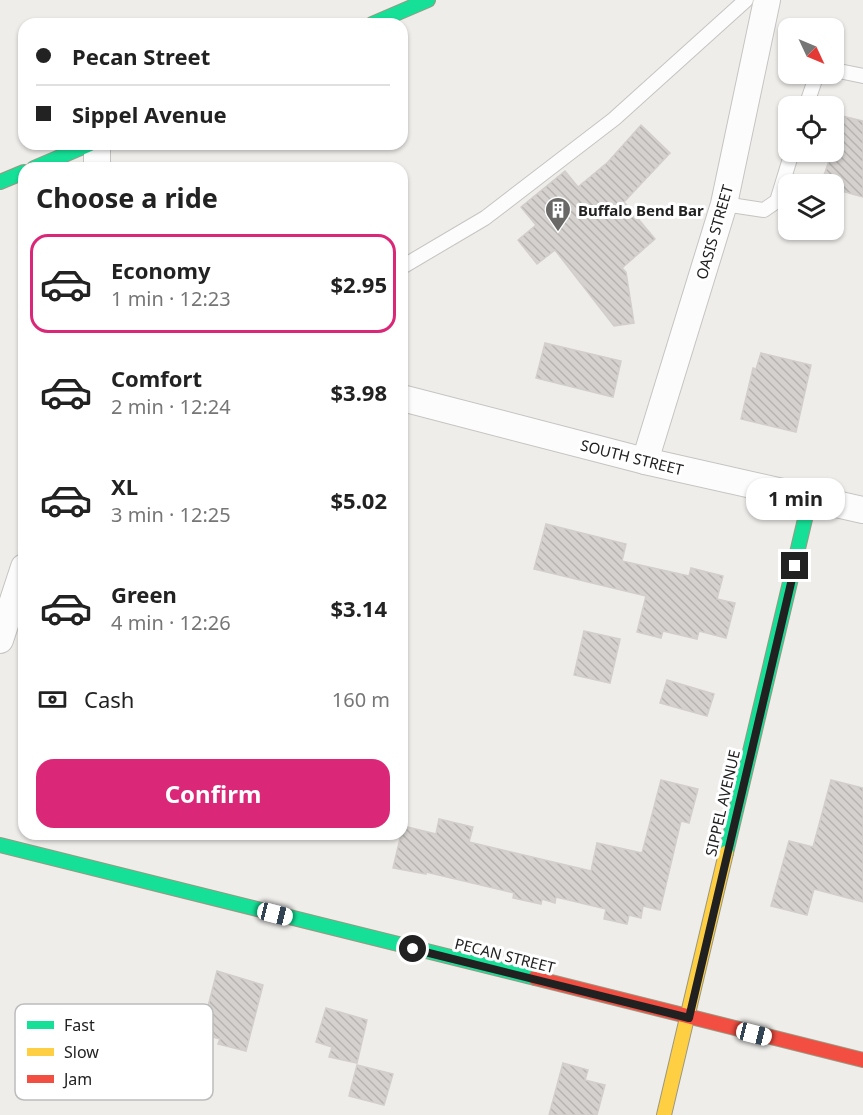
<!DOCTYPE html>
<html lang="en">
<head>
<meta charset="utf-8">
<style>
  :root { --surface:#fff; --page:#f6f6f6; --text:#222; --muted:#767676; --line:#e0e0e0; --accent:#db2777 }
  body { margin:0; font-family:"Noto Sans",sans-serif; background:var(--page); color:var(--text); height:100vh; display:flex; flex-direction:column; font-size:22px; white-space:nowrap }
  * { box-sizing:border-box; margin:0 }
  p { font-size:20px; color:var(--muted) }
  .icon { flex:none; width:33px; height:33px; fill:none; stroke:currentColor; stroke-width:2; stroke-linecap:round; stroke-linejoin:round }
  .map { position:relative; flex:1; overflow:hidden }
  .sheet { position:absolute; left:18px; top:162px; width:390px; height:678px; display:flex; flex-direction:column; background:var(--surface); border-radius:18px; box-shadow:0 2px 4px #0004 }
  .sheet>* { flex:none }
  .banner { position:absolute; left:18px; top:18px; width:390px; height:132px; border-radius:18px; box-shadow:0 2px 4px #0004; display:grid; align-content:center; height:132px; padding:0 18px; background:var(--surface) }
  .needle { width:39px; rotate:134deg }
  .controls { position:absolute; left:778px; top:18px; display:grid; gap:12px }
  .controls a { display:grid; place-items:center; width:66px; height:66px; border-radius:12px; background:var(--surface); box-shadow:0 2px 4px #0004; font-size:30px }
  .end { position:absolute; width:27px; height:27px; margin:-14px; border:8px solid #212121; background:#fff; box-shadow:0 0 0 3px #fff }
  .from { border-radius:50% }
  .bubble { position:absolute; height:42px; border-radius:18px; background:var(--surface); box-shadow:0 2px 4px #0004; font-size:20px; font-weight:700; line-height:42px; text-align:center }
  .car { position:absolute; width:18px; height:36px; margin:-18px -9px; border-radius:8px; box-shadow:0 0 4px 2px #0007; background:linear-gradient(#fff 24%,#345 0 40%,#fff 0 76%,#345 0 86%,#fff 0) }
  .banner b { display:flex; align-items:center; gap:21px; height:57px; font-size:22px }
  .banner b+b { border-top:2px solid var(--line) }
  .banner i { width:15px; height:15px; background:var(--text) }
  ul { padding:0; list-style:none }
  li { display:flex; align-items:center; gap:18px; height:99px; margin:0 12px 9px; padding:0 6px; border:3px solid transparent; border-radius:18px }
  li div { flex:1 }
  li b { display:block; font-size:22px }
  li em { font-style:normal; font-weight:700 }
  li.selected { border-color:var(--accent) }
  li>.icon { width:54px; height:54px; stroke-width:1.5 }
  h2 { padding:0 18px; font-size:27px; line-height:72px }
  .pay { display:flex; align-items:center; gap:15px; height:66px; padding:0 18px; font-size:22px }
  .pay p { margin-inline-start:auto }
  .action { display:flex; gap:12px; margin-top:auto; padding:12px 18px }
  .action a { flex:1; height:69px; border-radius:18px; background:var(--accent); color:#fff; font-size:24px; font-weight:700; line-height:69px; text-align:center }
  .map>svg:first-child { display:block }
</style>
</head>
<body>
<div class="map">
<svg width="863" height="1115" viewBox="0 0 863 1115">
  <defs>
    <pattern id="building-back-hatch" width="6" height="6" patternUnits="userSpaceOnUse" patternTransform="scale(1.5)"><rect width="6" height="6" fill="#d4d1cf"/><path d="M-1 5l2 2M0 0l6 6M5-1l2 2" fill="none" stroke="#b6b3b1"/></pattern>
  </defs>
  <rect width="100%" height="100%" fill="#efedea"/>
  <g fill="url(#building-back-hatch)" stroke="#d2cecb" stroke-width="1.5">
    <path d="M834 114 863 121V197L834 189V184H821L832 152H834Z"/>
    <path d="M641 125 670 153 624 202 655 239 622 268 626 272 634 323 614 326 555 250 537 264 518 240 536 225 521 207 565 171 578 187 608 162Z"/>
    <path d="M545 343 621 361 613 397 536 378Z"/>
    <path d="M761 353 811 365 796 432 741 419 753 368 756 369Z"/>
    <path d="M546 524 626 544 622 561 689 576 691 568 723 576 717 599 735 603 726 638 699 631 697 639 663 631 661 638 637 632 646 596 534 569Z"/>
    <path d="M584 631 620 639 610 683 574 675Z"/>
    <path d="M667 680 714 694 707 716 660 703Z"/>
    <path d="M661 780 698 789 689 823 681 821 660 910 643 906 641 918 629 915 627 924 604 919 606 909 556 897 555 903 542 899 541 904 513 898 514 893 426 872V874L393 868 403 826 436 834 439 819 473 827 469 842 591 871 597 843 642 853Z"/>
    <path d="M831 780 863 788V902L814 889 807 915 771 906 789 841 813 847Z"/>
    <path d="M217 971 263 985 246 1051 218 1044 220 1039 201 1034Z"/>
    <path d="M326 1008 367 1020 357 1063 329 1057 332 1047 316 1042Z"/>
    <path d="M563 1063 588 1070 585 1080 605 1085 597 1115H549Z"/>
    <path d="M357 1065 393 1074 384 1105 349 1096Z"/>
  </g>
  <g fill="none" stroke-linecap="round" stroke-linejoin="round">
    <defs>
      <g id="lane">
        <path d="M834 70 863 76"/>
        <path d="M806 106 817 74"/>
        <path d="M724 204 764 210 777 201 792 152"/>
        <path d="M402 267 485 218 614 119 746 0"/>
      </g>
      <g id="street">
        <path d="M97 144V168"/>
        <path d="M402 398 645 461 863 510"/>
        <path d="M645 461 724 204 767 0"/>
        <path d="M0 640 24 567"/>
      </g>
      <g id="fast">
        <path d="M372 24 428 0"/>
        <path d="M34 168 90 144"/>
        <path d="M0 182 24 172"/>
        <path d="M0 845 535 978"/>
        <path d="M726 853 810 498"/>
      </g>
      <path id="slow" d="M664 1115 726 853"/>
      <path id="jam" d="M535 978 863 1060"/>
    </defs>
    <use href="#lane" stroke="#c5c4c2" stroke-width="16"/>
    <use href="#street" stroke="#c5c4c2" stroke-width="28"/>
    <use href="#fast" stroke="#9a9881" stroke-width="16"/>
    <use href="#slow" stroke="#9a9881" stroke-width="16"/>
    <use href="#jam" stroke="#9a9881" stroke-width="16"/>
    <use href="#lane" stroke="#fdfcfc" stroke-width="14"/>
    <use href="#street" stroke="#fdfcfc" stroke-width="26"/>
    <use href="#fast" stroke="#16e098" stroke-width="14"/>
    <use href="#slow" stroke="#ffcf43" stroke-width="14"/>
    <use href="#jam" stroke="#f24e42" stroke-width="14"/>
  </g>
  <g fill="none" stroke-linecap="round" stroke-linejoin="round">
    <path stroke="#212121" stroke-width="8" d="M413 949 689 1018 795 566"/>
  </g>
  <defs>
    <symbol id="building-pin" viewBox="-11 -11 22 30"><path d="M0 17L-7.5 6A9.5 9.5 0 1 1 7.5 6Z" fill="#696867" stroke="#fff"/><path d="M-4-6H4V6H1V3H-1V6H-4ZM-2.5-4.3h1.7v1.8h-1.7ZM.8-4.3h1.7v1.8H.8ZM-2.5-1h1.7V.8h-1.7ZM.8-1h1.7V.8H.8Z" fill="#fff"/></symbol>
  </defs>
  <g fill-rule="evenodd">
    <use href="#building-pin" x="543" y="195" width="30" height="40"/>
  </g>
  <g text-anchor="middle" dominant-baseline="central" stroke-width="6" stroke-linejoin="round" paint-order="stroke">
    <g font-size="15" font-weight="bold" fill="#212121" stroke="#fff" text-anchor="start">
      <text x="578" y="210">Buffalo Bend Bar</text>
    </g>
    <g font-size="15" fill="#212121" stroke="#fff">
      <text transform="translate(714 232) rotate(-74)">OASIS STREET</text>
      <text transform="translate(632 457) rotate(14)">SOUTH STREET</text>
      <text transform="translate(722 803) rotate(-77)">SIPPEL AVENUE</text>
      <text transform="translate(505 955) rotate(14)">PECAN STREET</text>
    </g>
  </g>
  <rect x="15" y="1004" width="198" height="96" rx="9" fill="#fff" stroke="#bcbcbc" stroke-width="1.5"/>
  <rect x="27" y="1021" width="27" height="8" fill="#16e098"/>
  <rect x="27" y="1048" width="27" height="8" fill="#ffcf43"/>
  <rect x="27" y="1075" width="27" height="8" fill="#f24e42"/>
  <g font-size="16" fill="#212121">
    <text x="64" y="1031">Fast</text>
    <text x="64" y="1058">Slow</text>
    <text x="64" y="1085">Jam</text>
  </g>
</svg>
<div class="controls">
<a><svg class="needle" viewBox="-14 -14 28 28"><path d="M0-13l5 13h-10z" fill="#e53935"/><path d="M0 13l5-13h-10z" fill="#767676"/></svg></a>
<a><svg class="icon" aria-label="locate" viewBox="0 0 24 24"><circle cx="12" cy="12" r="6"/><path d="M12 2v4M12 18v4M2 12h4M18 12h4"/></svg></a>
<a><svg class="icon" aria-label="layers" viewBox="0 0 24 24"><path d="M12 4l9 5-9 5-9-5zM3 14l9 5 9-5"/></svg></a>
</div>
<i class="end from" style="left:413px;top:949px"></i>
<i class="end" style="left:795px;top:566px"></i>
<div class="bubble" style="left:746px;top:478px;width:99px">1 min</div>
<i class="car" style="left:275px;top:914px;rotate:104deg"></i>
<i class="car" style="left:754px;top:1034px;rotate:104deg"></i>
<div class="banner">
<b><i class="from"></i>Pecan Street</b>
<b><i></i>Sippel Avenue</b>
</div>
<section class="sheet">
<h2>Choose a ride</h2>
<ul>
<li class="selected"><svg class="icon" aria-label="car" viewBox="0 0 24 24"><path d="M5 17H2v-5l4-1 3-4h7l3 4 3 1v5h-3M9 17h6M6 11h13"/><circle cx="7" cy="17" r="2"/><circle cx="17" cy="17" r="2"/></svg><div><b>Economy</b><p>1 min · 12:23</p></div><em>$2.95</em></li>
<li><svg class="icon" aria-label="car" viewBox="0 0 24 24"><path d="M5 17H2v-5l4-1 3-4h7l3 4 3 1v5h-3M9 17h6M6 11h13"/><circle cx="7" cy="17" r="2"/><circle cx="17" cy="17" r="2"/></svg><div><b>Comfort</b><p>2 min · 12:24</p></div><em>$3.98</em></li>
<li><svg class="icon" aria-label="car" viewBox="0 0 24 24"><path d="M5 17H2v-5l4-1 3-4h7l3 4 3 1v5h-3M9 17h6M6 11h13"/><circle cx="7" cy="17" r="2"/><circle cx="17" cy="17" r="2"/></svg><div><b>XL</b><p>3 min · 12:25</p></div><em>$5.02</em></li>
<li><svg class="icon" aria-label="car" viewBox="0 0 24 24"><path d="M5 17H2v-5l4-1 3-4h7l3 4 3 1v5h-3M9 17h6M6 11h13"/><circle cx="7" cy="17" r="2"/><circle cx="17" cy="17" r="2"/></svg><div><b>Green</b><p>4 min · 12:26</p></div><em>$3.14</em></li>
</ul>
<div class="pay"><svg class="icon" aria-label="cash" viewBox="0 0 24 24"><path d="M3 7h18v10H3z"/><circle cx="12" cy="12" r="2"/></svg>Cash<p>160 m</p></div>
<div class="action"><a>Confirm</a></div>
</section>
</div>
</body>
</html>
